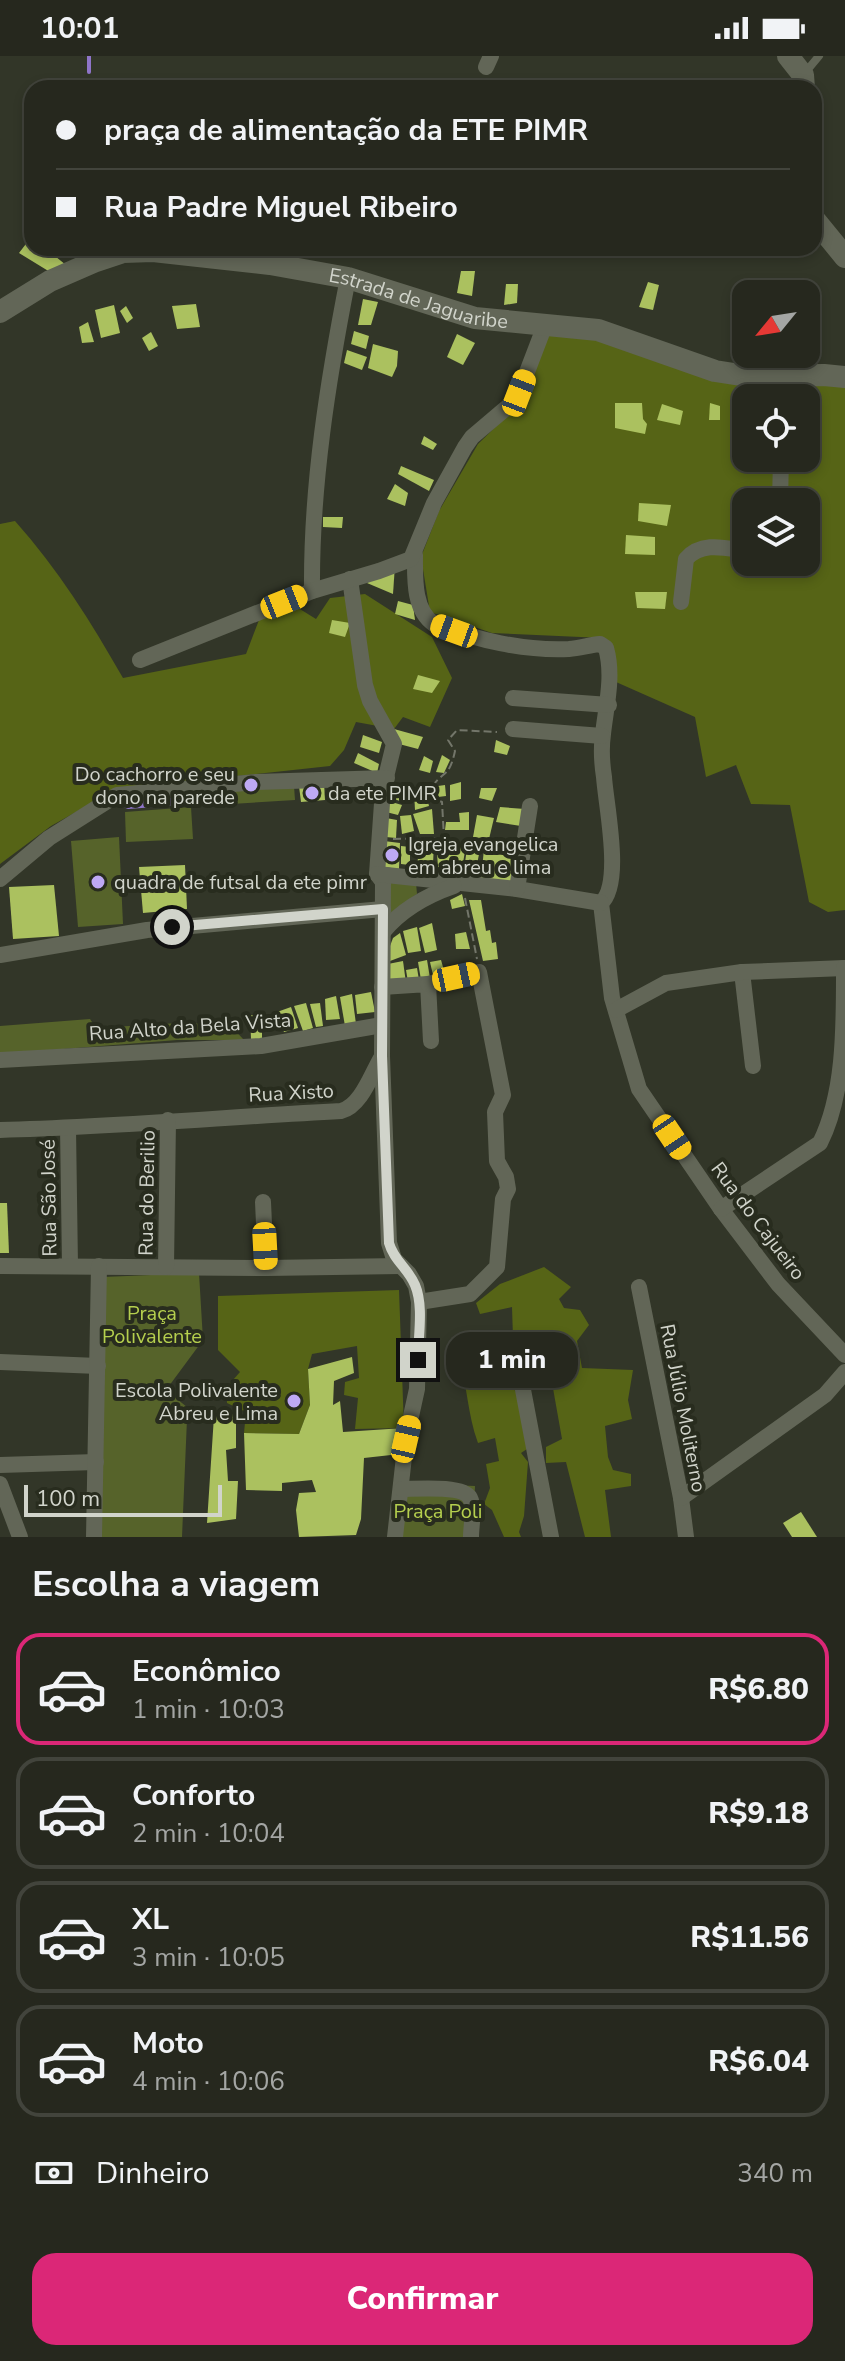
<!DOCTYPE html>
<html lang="pt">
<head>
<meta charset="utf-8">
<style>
  :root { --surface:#26281e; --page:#32342b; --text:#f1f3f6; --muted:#a4a6a4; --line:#42443c; --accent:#db2777 }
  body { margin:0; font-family:"Nunito Sans",sans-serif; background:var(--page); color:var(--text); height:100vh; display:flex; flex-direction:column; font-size:30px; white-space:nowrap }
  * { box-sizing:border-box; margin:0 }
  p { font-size:26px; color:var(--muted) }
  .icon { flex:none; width:44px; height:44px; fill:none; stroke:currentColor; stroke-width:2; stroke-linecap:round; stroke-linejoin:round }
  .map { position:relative; height:1481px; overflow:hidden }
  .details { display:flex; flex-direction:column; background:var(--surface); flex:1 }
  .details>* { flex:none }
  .banner { position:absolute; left:24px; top:24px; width:798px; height:176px; border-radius:24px; box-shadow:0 4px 12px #0003,0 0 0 2px var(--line); display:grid; align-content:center; height:176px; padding:0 32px; background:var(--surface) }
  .needle { width:52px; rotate:240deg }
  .fabs { position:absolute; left:732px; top:224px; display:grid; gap:16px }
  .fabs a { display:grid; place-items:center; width:88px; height:88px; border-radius:16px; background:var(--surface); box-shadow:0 4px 12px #0003,0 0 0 2px var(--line); font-size:40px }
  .scale { position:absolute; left:24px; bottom:20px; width:198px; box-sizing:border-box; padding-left:8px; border:4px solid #d1d4cb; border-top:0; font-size:22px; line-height:28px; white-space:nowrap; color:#d1d4cb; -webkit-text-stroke:6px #282c1e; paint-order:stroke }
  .end { position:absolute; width:36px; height:36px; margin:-18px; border:10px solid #d1d4cb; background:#111; box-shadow:0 0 0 4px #111 }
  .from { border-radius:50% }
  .bubble { position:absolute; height:56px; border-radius:24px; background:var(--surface); box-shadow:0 4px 12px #0003,0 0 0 2px var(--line); font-size:26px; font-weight:800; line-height:56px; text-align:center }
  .car { position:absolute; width:24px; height:48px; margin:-24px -12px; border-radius:10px; box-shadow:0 0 6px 2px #0007; background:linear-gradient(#f5c518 24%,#345 0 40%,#f5c518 0 76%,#345 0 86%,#f5c518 0) }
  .banner b { display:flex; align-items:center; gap:28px; height:76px; font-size:30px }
  .banner b+b { border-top:2px solid var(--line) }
  .banner i { width:20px; height:20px; background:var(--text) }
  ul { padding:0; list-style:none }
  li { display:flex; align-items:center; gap:24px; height:112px; margin:0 16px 12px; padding:0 16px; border:4px solid var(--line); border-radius:24px }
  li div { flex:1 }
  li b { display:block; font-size:30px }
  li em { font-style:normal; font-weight:800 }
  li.selected { border-color:var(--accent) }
  li>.icon { width:72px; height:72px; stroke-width:1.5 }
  h2 { padding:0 32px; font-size:36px; line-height:96px }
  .pay { display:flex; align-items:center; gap:20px; height:88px; padding:0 32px; font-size:30px }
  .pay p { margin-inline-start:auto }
  .cta { display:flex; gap:16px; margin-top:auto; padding:16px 32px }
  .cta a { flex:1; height:92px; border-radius:24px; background:var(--accent); color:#fff; font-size:32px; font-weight:800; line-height:92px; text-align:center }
  .status { display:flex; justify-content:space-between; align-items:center; height:56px; padding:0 40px; background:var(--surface); direction:ltr }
  .status svg { height:22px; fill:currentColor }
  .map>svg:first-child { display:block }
</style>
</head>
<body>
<div class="status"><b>10:01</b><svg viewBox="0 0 49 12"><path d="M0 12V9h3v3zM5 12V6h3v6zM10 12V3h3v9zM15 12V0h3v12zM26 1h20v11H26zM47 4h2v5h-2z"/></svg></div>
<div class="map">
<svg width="845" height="1481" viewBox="0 0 845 1481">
  <rect width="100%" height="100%" fill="#323628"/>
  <g fill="#56632a">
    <path d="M294 730 295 744 198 750 196 738Z"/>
    <path d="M191 751 193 783 126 786 125 756Z"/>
    <path d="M119 781 123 868 78 871 71 785Z"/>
    <path d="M387 822 416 827 417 838 388 859Z"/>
    <path d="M90 963 96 972 179 967 229 968 244 984H177L0 998V970Z"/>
    <path d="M199 1217 203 1284 166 1334 193 1356 187 1363 182 1481H97L103 1221Z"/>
    <path d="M400 1427 475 1430 473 1481H394Z"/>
  </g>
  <g fill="#566416" fill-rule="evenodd">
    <path d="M543 275 604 283 660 301 845 324V854L828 856 809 846 790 749 751 748 736 709 706 721 695 661 616 626 603 582 492 577 430 556 421 501 439 455 478 388 526 341ZM746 342H806V402H746ZM746 446H806V506H746Z"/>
    <path d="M15 465C58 513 91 566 123 622L246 598 259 564 295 550 316 563 330 542 365 538 432 581 452 622 430 671 403 661 394 673 356 666 344 694 330 710 117 733 51 770 0 808V468Z"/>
    <path d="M544 1211 571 1231 559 1243 564 1252 580 1254 589 1269 577 1285 582 1312 633 1314 628 1344 632 1363 605 1370 608 1401 613 1414 631 1418V1430L605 1434 611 1481H585L566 1406 546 1407V1391L562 1383 551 1321 527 1314 513 1282 512 1251 480 1258 476 1247 500 1228Z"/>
    <path d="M399 1234 404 1372 355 1373 358 1342 344 1339 345 1326 359 1322 357 1290 312 1298 308 1313 310 1349 299 1378 244 1377 246 1356 227 1347 226 1332 240 1316 218 1294V1240Z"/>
    <path d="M458 1301 486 1313 499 1314 520 1341 530 1391 521 1397 528 1406 524 1460 519 1476 521 1481H504L492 1454 484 1448 490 1432 486 1408 499 1405 495 1382 478 1387C467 1357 468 1330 458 1301Z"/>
  </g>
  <path fill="#8f75c9" d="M188 737 189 744 183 749 128 753 123 751 122 746Z"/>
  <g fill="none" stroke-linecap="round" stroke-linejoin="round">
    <path stroke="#8f75c9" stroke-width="4" d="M89 0V16"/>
  </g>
  <g fill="#abc15f">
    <path d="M32 180V192H45L66 209 50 216 19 197Z"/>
    <path d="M461 215H475L472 240 457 237Z"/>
    <path d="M648 226 659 229 653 254 639 251Z"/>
    <path d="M506 228H518L517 247 504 249Z"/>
    <path d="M363 243 378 246 371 269H358Z"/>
    <path d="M196 248 200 271 177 273 172 250Z"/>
    <path d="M114 249 120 277 101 282 95 254Z"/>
    <path d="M126 250 133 262 127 267 120 255Z"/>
    <path d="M88 266 94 286 82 287 79 271Z"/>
    <path d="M354 275 369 280 366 293 351 288Z"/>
    <path d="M151 276 158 290 149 295 142 282Z"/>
    <path d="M457 278 475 287 463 309 447 301Z"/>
    <path d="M373 288 398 295 397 310 392 321 368 312Z"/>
    <path d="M347 294 367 301 362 314 344 307Z"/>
    <path d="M615 347H642L643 363 647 368 645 378 615 372Z"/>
    <path d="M710 347 720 350V364H709Z"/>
    <path d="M662 348 683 355 680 369 657 364Z"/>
    <path d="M424 380 437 388 433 394 421 388Z"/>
    <path d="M401 410 434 424 429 435 398 418Z"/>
    <path d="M395 428 408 437 405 450 387 443Z"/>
    <path d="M639 447 671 449 667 470 638 465Z"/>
    <path d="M323 461H343L342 472 323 471Z"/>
    <path d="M626 479 655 481V499L625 498Z"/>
    <path d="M395 509 393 538 367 527Z"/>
    <path d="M635 536H667L665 553 637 552Z"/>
    <path d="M398 545 413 549 415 564 395 558Z"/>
    <path d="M332 564 350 567 345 581 329 577Z"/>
    <path d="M418 619 440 625 432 637 413 633Z"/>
    <path d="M394 673 423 681 418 693 399 688Z"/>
    <path d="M363 679 382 686 379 697 360 691Z"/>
    <path d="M496 684 510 690 507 699 494 696Z"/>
    <path d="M358 697 379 708 377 717 354 707Z"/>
    <path d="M442 699 450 704 444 717 436 716Z"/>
    <path d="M424 700 433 705 430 717 419 714Z"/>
    <path d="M461 726V743L450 745V729Z"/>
    <path d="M324 727 325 744 301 746 299 730Z"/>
    <path d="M445 729 446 740 438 741V730Z"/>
    <path d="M393 730 407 734 403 746 391 742Z"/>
    <path d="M481 732H497L492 745 479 742Z"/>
    <path d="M425 734 429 750 415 754 414 736Z"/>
    <path d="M388 745 402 749 398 759 386 756Z"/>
    <path d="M500 751 525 753 521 770 496 766Z"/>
    <path d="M432 753 434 778H420L413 758Z"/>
    <path d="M469 756V774H445L446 766H460L459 757Z"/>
    <path d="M411 759 414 775 402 778 400 760Z"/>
    <path d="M477 759 494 762 489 783 473 781Z"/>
    <path d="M386 762 397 764 396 782 386 781Z"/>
    <path d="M502 782 517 786 516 795 502 791Z"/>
    <path d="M384 785 400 787 399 813 384 811Z"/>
    <path d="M417 786 434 787 433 808H418Z"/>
    <path d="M454 788 466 789 462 813 438 811 437 797H451Z"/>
    <path d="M401 790 410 791V809L401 808Z"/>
    <path d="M467 792 480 793 475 819 463 818 462 824H456L457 815 464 814Z"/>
    <path d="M484 793 517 801 514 829 481 823Z"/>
    <path d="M185 809 187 853 143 857 139 811Z"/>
    <path d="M54 829 59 880 13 883 9 831Z"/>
    <path d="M462 838 465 850 452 853 450 844Z"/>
    <path d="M469 844H481L486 875 490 874 492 887 496 886 498 903 483 905Z"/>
    <path d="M432 867 437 894 425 897 419 872Z"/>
    <path d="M417 871 421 895 408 897 403 875Z"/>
    <path d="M466 876 470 893H456L455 878Z"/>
    <path d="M400 877 406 899 390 905V890L393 882Z"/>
    <path d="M427 904 430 922 421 924 418 906Z"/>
    <path d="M441 904 445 918 433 919 430 906Z"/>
    <path d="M403 905 406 927 390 928 388 908Z"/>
    <path d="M417 912 419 924 408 926 406 914Z"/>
    <path d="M371 936 375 956 357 958 355 939Z"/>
    <path d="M352 938 356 968 345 970 340 941Z"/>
    <path d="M336 940 340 963 326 964 325 943Z"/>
    <path d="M306 947 313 972 303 975 294 950Z"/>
    <path d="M320 947 323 970 316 971 310 948Z"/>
    <path d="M291 951 298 972 284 976 277 956Z"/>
    <path d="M250 959 271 960 270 975 262 974V983H251Z"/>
    <path d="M0 1147H7L9 1197H0Z"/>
    <path d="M352 1301 354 1317 334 1325 333 1349 340 1345 343 1376 404 1372 400 1398 364 1402 361 1463 356 1479 299 1481 296 1454 299 1437 316 1436 312 1424 282 1427V1435L246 1434 244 1377 299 1378 310 1349 308 1313Z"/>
    <path d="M236 1358V1392L226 1394 228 1425H238L236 1463 207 1467 214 1360Z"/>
    <path d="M801 1456 817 1481H792L783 1467Z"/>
  </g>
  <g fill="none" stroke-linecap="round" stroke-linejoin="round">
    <g stroke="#73766a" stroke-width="2" stroke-dasharray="8 4" stroke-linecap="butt">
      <path d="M393 783 444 782 442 746 435 743 432 731C443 714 449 723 455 695L448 684 457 674 497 676"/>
      <path d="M465 842 477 903"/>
    </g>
    <path stroke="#626657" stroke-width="8" d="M804 18 819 0"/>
    <g stroke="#626657" stroke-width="16">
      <path d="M486 11 491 0"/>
      <path d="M784 342 785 319"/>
      <path d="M780 446 781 402"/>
      <path d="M415 499C415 521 413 554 434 568 478 584 522 595 569 593 580 592 590 589 600 588L606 592C614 620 606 650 603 678 601 692 602 708 604 721 606 750 623 828 601 847L612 942 639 1033 721 1153 778 1228 845 1299"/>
      <path d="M350 523 365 629 370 645 394 688 383 733 377 818 383 826 382 1000 389 1187 394 1203 409 1218 416 1230 419 1246 417 1333 406 1383 395 1481"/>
      <path d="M312 535C311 430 328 324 348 222"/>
      <path d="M681 546 686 503C702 485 725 492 746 495"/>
      <path d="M140 604 312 535 379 515 411 503 434 447 465 391 472 381 512 347 519 337 545 269"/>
      <path d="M513 642 609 649"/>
      <path d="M513 673 602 680"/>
      <path d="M377 818 517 833 601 847"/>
      <path d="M0 823 49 782 117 739 256 726 387 722"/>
      <path d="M517 833 530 750"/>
      <path d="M383 876C401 854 428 839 454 830"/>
      <path d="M0 899 147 874 383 853"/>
      <path d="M742 916 753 1010"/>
      <path d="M382 931 428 928 431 985"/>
      <path d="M616 954 666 927 742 916 845 912"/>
      <path d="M0 1004 261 990 382 969"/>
      <path d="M68 1072 70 1210"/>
      <path d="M0 1074C114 1071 227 1061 341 1055 361 1050 371 1019 381 1002"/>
      <path d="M263 1146 266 1212"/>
      <path d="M721 1153 820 1087C845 1037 844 969 844 912"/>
      <path d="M0 1210 266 1212 401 1210"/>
      <path d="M166 1211 168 1064"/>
      <path d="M639 1231 681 1442 686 1481"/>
      <path d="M419 1246 470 1238 497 1211 503 1143 508 1133 506 1121 497 1105 495 1056 503 1039 479 916 428 928"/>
      <path d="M0 1306 98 1310"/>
      <path d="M520 1318 551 1481"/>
      <path d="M0 1409 96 1406"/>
      <path d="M0 1428 20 1481"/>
      <path d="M402 1433C416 1433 463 1429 470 1442 475 1452 471 1470 471 1481"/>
      <path d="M681 1442 825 1339 845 1316"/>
      <path d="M94 1481 99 1210"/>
    </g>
    <g stroke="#626657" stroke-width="22">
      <path d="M788 0 803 19 804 32"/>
      <path d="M814 163 845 201"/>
      <path id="s1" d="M0 256 50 225 96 205 123 196 153 195 270 208 348 222 475 262 598 274 715 315 747 320 824 319 845 321"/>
    </g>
  </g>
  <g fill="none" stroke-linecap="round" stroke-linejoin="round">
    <path stroke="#d1d4cb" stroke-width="10" d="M172 871 383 853 382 1000 389 1187C394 1205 408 1212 415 1229 424 1250 418 1281 418 1304"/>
  </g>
  <g fill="#bea9f4" stroke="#282c1e" stroke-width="3">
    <circle cx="251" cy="729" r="8"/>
    <circle cx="312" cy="737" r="8"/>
    <circle cx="392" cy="799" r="8"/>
    <circle cx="98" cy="826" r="8"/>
    <circle cx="294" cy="1345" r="8"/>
  </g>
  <g text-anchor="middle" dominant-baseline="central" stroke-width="8" stroke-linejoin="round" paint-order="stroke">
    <g font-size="20" fill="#d1d4cb" stroke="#282c1e">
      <text stroke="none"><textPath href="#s1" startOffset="438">Estrada de Jaguaribe</textPath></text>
      <text transform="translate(190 971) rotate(-4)">Rua Alto da Bela Vista</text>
      <text transform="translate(291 1037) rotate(-3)">Rua Xisto</text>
      <text transform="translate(147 1137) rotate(-89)">Rua do Berilio</text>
      <text transform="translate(49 1142) rotate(-91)">Rua São José</text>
      <text transform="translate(758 1165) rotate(53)">Rua do Cajueiro</text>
      <text transform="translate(683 1352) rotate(79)">Rua Júlio Moliterno</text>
    </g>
    <g font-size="20" fill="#d1d4cb" stroke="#282c1e" text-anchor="start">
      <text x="235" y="718" text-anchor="end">Do cachorro e seu<tspan x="235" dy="23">dono na parede</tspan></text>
      <text x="328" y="737">da ete PIMR</text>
      <text x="408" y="788">Igreja evangelica<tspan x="408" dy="23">em abreu e lima</tspan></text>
      <text x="114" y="826">quadra de futsal da ete pimr</text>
      <text x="278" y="1334" text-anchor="end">Escola Polivalente<tspan x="278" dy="23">Abreu e Lima</tspan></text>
    </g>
    <g font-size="20" fill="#b5cf4e" stroke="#282c1e">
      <text x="152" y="1257">Praça<tspan x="152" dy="23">Polivalente</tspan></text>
      <text x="438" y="1455">Praça Poli</text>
    </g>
  </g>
</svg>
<div class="fabs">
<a><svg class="needle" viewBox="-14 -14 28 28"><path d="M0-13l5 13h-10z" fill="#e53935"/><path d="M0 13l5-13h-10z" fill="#a4a6a4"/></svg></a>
<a><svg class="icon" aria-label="locate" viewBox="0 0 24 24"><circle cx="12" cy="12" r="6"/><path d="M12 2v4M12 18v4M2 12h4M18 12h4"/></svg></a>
<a><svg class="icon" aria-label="layers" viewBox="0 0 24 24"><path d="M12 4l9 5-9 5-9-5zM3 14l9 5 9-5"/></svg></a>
</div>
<div class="scale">100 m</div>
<i class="end from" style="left:172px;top:871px"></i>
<i class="end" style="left:418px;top:1304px"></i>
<div class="bubble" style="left:446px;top:1276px;width:132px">1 min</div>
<i class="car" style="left:519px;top:337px;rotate:21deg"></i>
<i class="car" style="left:284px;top:546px;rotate:68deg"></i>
<i class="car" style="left:454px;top:575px;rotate:290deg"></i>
<i class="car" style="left:456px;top:921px;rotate:78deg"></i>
<i class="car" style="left:672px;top:1081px;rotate:146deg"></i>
<i class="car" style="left:265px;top:1190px;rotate:177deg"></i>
<i class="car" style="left:406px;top:1383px;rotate:13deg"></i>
<div class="banner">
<b><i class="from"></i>praça de alimentação da ETE PIMR</b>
<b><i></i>Rua Padre Miguel Ribeiro</b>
</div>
</div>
<section class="details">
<h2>Escolha a viagem</h2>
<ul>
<li class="selected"><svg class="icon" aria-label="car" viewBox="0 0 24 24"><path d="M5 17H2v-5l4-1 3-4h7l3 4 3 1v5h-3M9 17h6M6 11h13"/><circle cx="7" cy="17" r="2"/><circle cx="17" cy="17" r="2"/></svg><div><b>Econômico</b><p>1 min · 10:03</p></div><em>R$6.80</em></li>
<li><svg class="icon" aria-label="car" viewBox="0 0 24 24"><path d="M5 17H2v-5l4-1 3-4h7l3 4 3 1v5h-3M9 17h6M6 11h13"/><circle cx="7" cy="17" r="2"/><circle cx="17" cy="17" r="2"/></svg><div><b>Conforto</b><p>2 min · 10:04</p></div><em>R$9.18</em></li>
<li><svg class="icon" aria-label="car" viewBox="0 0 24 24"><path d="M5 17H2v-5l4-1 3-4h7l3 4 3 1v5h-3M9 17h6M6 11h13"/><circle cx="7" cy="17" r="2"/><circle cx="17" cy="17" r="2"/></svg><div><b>XL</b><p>3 min · 10:05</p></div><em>R$11.56</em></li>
<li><svg class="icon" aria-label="car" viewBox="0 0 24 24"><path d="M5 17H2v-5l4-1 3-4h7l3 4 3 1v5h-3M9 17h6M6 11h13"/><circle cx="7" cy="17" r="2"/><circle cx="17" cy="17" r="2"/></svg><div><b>Moto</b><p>4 min · 10:06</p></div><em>R$6.04</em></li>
</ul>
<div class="pay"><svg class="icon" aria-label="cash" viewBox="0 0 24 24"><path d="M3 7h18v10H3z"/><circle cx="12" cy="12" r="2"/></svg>Dinheiro<p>340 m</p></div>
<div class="cta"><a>Confirmar</a></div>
</section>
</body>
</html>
